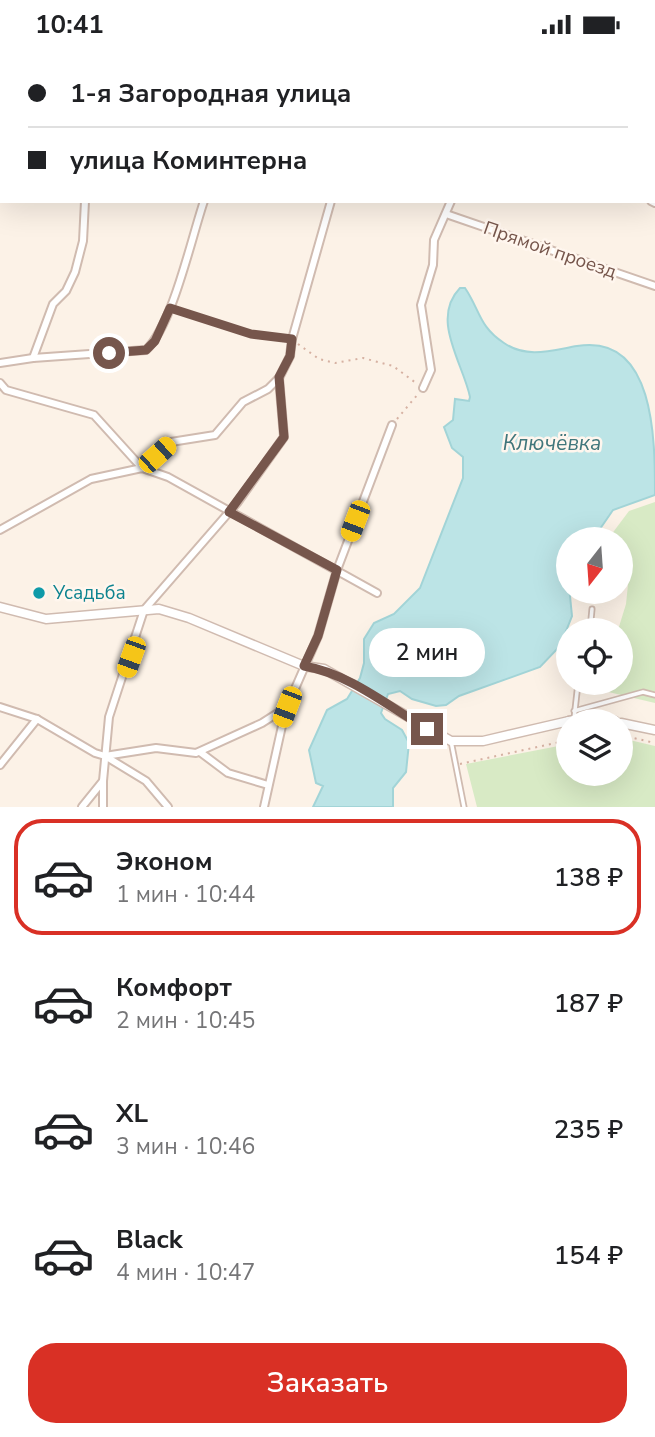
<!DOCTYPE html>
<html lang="ru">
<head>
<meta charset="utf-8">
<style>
  :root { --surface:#fff; --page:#f6f6f6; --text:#202124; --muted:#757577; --line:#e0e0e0; --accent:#d93025 }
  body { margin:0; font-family:"Nunito Sans",sans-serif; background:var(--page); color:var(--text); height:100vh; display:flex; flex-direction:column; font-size:26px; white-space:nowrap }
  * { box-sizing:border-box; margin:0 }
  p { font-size:23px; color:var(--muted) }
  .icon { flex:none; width:38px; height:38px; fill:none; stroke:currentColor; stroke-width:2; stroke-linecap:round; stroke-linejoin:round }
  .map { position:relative; height:758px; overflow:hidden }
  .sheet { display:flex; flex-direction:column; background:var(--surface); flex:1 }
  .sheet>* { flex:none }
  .guide { position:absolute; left:0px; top:0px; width:656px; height:154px; box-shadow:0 7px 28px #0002; display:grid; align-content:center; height:154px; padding:0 28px; background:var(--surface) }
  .needle { width:46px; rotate:197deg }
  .controls { position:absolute; left:556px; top:478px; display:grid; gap:14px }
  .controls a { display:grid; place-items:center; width:77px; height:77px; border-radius:50%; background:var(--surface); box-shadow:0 7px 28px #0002; font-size:35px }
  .end { position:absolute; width:32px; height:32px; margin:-16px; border:9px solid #76564c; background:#fff; box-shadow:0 0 0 4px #fff }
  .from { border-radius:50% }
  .bubble { position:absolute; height:49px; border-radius:24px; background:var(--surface); box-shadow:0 7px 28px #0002; font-size:23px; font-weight:600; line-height:49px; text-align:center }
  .car { position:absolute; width:21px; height:42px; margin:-21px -10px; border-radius:9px; box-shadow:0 0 5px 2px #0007; background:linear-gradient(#f5c518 24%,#345 0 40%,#f5c518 0 76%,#345 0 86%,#f5c518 0) }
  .guide b { display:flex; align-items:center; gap:24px; height:66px; font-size:26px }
  .guide b+b { border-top:2px solid var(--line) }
  .guide i { width:18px; height:18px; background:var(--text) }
  ul { padding:12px 0 0; list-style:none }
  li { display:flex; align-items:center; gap:21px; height:116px; margin:0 14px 10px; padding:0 14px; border:4px solid transparent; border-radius:28px }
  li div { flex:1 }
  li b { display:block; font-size:26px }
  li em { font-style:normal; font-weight:600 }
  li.on { border-color:var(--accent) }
  li>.icon { width:63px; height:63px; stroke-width:1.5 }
  .action { display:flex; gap:14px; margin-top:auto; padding:14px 28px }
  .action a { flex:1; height:80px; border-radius:28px; background:var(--accent); color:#fff; font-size:28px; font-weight:600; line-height:80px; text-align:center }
  .status { display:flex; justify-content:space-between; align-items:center; height:49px; padding:0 35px; background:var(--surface); direction:ltr }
  .status svg { height:19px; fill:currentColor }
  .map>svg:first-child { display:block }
</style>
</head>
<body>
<div class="status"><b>10:41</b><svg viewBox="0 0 49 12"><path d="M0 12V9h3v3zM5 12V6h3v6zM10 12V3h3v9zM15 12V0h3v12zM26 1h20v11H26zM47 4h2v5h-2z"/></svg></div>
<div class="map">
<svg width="655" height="758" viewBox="0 0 655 758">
  <rect width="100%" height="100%" fill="#fcf2e7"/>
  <path fill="#ede5e1" d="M0 0 47 2H2L0 96Z"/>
  <g fill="#d8eac5">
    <path d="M495 0H655V151L654 2Z"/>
    <path d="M655 453V654L600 641 602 634H621V581H618L626 555 630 516 621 509V490H608L629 462Z"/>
    <path d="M621 689 655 697V758H477L466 715 569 695V724H621Z"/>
  </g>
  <path fill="#bce4e6" stroke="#a2d4d7" stroke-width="2" d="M460 239H465C480 261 479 278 504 294 527 310 553 301 577 297 655 284 655 390 655 446L613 461 593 490H569L566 507 572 567 560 597 540 618 459 647 446 656 436 657 412 650 400 642 388 645 381 664 385 670 402 681 409 694 406 723 393 739V758H313L323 737 316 734 309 701 327 661 347 650 360 629 364 614V590L374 574 394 565 420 539 463 429V408L452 399 444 378 453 371 455 350 469 352 470 348C463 314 430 270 460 239Z"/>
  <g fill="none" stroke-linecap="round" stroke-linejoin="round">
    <defs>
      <g id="service">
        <path d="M51 0 52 2"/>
        <path d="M117 0V2"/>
        <path d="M75 2 77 0"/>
        <path d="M171 259 251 285 292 290"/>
        <path d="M590 581 592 560"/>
        <path d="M574 662 643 643 655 646"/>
        <path d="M574 670 578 634"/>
        <path d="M451 692 464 758"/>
      </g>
      <g id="minor">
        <path d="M486 0 488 2"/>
        <path d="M123 2V0"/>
        <path d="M252 2V0"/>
        <path d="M375 2 376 0"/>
        <path d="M651 152 655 154"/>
        <path d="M446 165 655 237"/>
        <path d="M33 309 53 255 66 242 75 223 83 192 85 152"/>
        <path d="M0 314 33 309 146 301C173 275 191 190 204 152"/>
        <path d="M0 334 6 341 94 366 142 419"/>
        <path d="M423 339 431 321 421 256 433 216 434 191 451 152"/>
        <path d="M142 419 171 393 215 386 243 353 268 340 279 329 290 307 292 290 331 152"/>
        <path d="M0 481 91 430 142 419 168 428 377 544"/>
        <path d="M0 658 37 670 95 704 105 707 156 699 196 704 262 674 287 658 318 587 337 521 392 376"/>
        <path d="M200 703 228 724 268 736"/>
        <path d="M105 707 146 732 168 758"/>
        <path d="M0 716 37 670"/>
        <path d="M82 758 103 732 109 668 144 561 237 454 284 388 279 329"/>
        <path d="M103 758V732"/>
        <path d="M264 758 286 659"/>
      </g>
      <g id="tertiary">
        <path d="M0 558 46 570 159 560 189 569 304 617 324 620 451 692H483L569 672"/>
        <path d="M569 672 589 668 615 672"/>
        <path d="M621 674 655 681"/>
      </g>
    </defs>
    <use href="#service" stroke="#d0bbb0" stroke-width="7"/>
    <use href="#minor" stroke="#d0bbb0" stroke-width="10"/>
    <use href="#tertiary" stroke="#d0bbb0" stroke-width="11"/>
    <g stroke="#d6b1a2" stroke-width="2" stroke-dasharray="2 5" stroke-linecap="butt">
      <path d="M298 295 319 310 335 314 363 309 393 317 416 334"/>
      <path d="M397 370 418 345"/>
      <path d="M621 686 655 694"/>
      <path d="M460 715 569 691"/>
    </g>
    <use href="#service" stroke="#fff" stroke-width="3.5"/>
    <use href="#minor" stroke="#fff" stroke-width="6"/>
    <use href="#tertiary" stroke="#fff" stroke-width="8"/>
  </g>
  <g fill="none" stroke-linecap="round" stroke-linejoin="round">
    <path stroke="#76564c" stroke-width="9" d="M109 304 146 301 155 292 170 259 251 285 292 290 290 307 279 328 284 388 229 463 337 521 318 587 304 617C350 625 388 657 427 680"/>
  </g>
  <circle fill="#0f9aa8" stroke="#fff6ee" stroke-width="2.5" cx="39" cy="544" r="7"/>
  <g text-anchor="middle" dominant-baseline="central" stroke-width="5" stroke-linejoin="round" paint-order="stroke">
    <g font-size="19" fill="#76564c" stroke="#fff6ee">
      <text transform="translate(550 201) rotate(19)">Прямой проезд</text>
    </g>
    <g font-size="19" fill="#0d838f" stroke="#fff6ee" text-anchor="start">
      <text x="53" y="544">Усадьба</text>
    </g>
    <g font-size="21" font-style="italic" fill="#40767b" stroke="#fff6ee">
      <text x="552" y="394">Ключёвка</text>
    </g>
  </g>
</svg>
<div class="controls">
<a><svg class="needle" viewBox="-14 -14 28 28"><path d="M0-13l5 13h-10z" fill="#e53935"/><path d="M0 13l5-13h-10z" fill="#757577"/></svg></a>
<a><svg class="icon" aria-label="locate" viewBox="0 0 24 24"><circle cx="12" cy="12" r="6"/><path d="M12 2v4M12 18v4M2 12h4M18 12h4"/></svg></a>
<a><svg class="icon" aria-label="layers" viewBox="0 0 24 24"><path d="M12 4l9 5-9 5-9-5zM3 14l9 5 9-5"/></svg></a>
</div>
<i class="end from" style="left:109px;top:304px"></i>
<i class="end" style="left:427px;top:680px"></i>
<div class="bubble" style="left:369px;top:579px;width:116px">2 мин</div>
<i class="car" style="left:157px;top:406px;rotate:48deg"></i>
<i class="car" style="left:355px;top:472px;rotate:201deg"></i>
<i class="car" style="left:131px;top:608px;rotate:200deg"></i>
<i class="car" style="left:287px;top:658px;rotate:201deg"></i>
<div class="guide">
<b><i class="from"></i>1-я Загородная улица</b>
<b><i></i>улица Коминтерна</b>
</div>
</div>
<section class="sheet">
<ul>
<li class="on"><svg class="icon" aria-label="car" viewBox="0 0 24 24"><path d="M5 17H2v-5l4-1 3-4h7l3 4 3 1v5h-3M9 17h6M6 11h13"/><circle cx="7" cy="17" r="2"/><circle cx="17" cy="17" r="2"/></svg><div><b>Эконом</b><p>1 мин · 10:44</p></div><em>138 ₽</em></li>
<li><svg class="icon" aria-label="car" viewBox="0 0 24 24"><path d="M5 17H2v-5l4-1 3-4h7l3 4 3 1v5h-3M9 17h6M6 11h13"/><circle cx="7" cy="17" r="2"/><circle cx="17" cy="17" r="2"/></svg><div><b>Комфорт</b><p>2 мин · 10:45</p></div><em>187 ₽</em></li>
<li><svg class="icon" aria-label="car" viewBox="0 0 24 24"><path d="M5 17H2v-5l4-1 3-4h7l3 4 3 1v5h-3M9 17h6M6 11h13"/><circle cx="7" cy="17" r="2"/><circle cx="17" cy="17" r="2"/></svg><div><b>XL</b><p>3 мин · 10:46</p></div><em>235 ₽</em></li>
<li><svg class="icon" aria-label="car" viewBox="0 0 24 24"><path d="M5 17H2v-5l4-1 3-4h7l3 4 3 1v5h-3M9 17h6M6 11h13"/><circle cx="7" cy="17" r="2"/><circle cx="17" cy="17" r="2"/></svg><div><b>Black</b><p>4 мин · 10:47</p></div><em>154 ₽</em></li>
</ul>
<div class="action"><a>Заказать</a></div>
</section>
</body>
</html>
